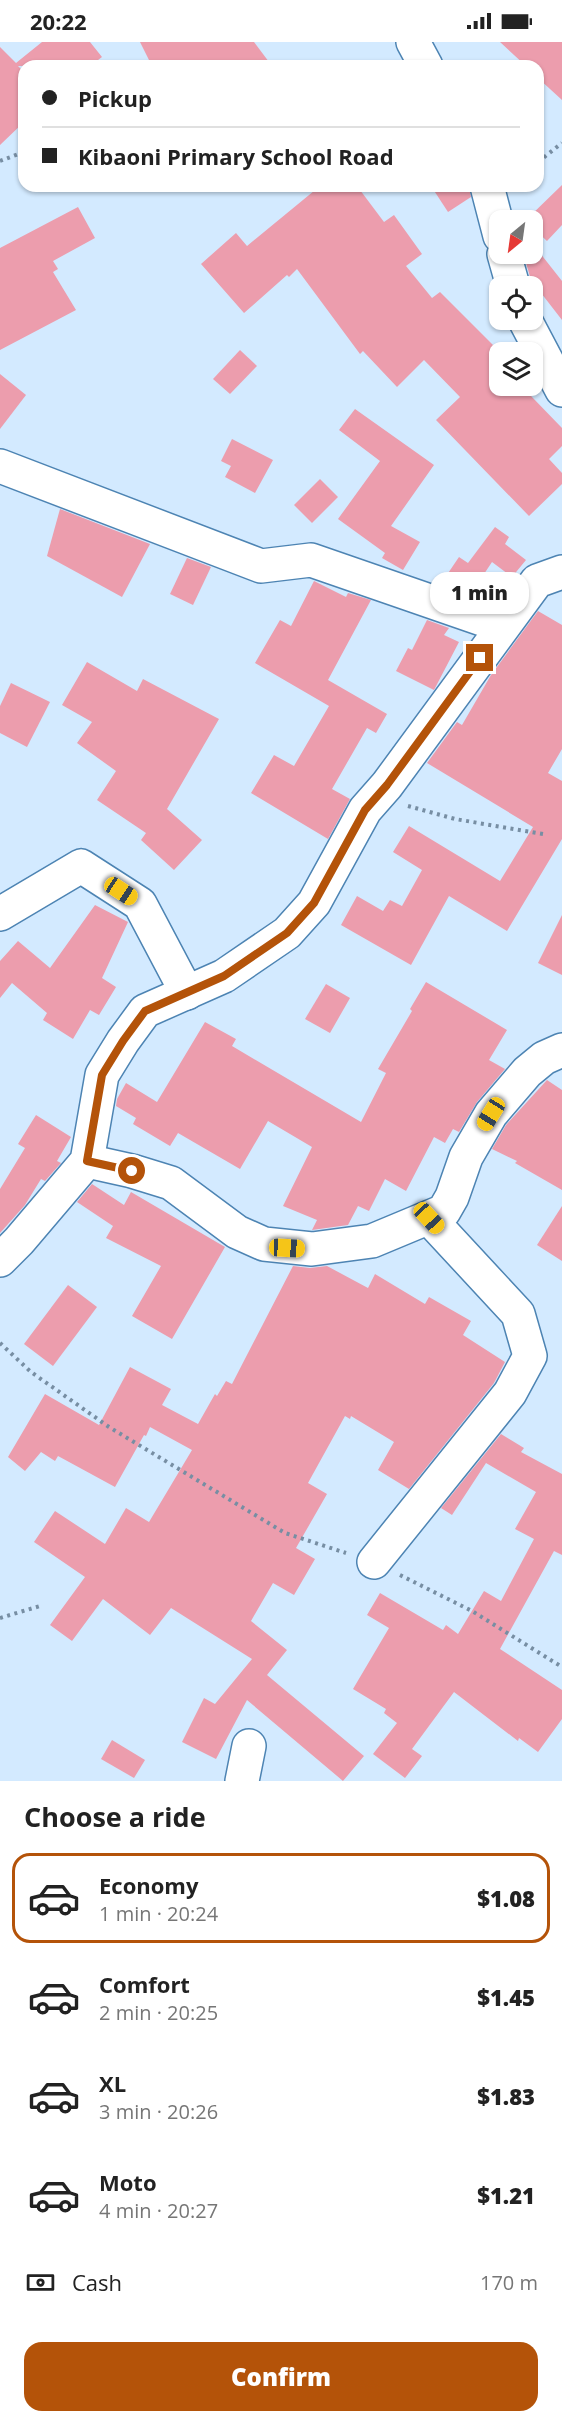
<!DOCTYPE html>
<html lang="en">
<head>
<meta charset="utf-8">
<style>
  :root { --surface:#fff; --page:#f6f6f6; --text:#222; --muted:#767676; --line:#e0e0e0; --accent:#b45309 }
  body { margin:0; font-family:"Open Sans",sans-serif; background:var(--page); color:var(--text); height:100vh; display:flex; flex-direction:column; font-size:22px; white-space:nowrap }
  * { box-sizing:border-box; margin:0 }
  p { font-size:20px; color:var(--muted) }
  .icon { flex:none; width:33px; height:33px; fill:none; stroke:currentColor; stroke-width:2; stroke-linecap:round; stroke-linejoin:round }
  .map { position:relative; height:1739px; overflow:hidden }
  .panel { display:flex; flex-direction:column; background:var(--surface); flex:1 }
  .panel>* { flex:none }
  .guide { position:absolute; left:18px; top:18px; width:526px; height:132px; border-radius:18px; box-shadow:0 2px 4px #0004; display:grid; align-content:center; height:132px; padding:0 24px; background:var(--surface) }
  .needle { width:39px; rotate:209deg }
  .controls { position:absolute; left:489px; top:168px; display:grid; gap:12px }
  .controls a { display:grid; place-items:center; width:54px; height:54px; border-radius:12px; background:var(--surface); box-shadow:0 2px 4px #0004; font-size:30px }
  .end { position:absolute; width:27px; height:27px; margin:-14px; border:8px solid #b45309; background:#fff; box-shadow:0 0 0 3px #fff }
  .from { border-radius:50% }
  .bubble { position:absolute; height:42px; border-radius:18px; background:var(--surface); box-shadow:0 2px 4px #0004; font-size:20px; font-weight:800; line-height:42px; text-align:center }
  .car { position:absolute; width:18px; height:36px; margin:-18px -9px; border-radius:8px; box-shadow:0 0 4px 2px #0007; background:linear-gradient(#f5c518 24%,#345 0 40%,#f5c518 0 76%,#345 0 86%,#f5c518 0) }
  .guide b { display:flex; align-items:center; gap:21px; height:57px; font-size:22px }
  .guide b+b { border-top:2px solid var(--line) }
  .guide i { width:15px; height:15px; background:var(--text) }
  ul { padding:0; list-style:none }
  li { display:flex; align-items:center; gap:18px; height:90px; margin:0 12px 9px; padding:0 12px; border:3px solid transparent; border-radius:18px }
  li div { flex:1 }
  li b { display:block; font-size:22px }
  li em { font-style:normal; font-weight:800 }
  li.on { border-color:var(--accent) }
  li>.icon { width:54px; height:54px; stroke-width:1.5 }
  h2 { padding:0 24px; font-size:27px; line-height:72px }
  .pay { display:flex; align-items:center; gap:15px; height:66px; padding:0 24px; font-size:22px }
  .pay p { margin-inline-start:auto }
  .action { display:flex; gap:12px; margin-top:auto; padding:12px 24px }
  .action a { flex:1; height:69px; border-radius:18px; background:var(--accent); color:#fff; font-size:24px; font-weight:800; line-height:69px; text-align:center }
  .status { display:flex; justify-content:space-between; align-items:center; height:42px; padding:0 30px; background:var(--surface); direction:ltr }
  .status svg { height:16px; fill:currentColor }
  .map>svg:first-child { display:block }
</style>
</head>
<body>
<div class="status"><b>20:22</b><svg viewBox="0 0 49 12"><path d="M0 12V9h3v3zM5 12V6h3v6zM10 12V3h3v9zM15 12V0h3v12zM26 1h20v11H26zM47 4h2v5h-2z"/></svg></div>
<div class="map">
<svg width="562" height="1739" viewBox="0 0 562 1739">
  <rect width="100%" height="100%" fill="#d3eaff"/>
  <g fill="#ec9dad">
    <path d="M42 0H90L102 15 90 24H18L24 30V80L0 103V5L16 21Z"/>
    <path d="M140 0H254L272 24H152Z"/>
    <path d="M500 0H562V58L538 36V24H526Z"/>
    <path d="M562 143V183L547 199 532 185V178H526Z"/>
    <path d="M320 144H357L384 180 394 173 422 212 406 224 432 256 440 250 500 310H495L500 315V344H527L534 351 531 354 562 386V404L549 417 562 431V442L529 474 436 378 460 355 424 318 397 345 363 309 360 312 297 227 289 235 287 233 244 271 201 222 236 191 247 204Z"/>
    <path d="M431 144H469L471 155 448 170Z"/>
    <path d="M78 165 95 196 53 219 58 227 53 230 76 268 0 308V206Z"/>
    <path d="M536 206 562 239V278L531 238 524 214 532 212Z"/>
    <path d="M240 308 257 324 230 352 213 337Z"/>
    <path d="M0 332 26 353 0 387Z"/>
    <path d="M355 367 434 423 391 484 420 500 403 528 382 516 385 511 338 477 380 419 339 388Z"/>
    <path d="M232 397 273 418 255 451 225 435 231 424 221 419Z"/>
    <path d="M320 437 338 455 312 481 294 463Z"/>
    <path d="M60 467 150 502 122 555 47 514Z"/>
    <path d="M495 485 509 495 505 502 526 518 512 535 492 520 470 553 440 543 459 515 468 521Z"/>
    <path d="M187 516 211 525 193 563 170 552Z"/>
    <path d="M314 539 346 555 348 551 371 558 328 638 387 672 376 691 367 686 332 747 350 757 328 797 251 751 274 713 294 724 329 664 255 621 280 578 291 584Z"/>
    <path d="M538 569 562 583V707L548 731 562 739V797L507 889 449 854 411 923 341 883 357 854 383 869 390 858 402 864 422 828 393 810 409 784 500 839 533 785 427 721 457 680 462 683 491 633Z"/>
    <path d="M427 578 449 586 444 593 459 600 434 648 396 629 408 606 412 608Z"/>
    <path d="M87 620 137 649 143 637 219 677 167 767 202 798 174 828 141 798 146 791 97 758 116 729 77 701 92 680 62 663Z"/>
    <path d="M11 641 50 660 27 705 0 691V664Z"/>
    <path d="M95 863 128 880 102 936 116 945 99 973 90 968 73 997 43 978 47 971 12 941 0 956V919L18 899 50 926Z"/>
    <path d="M562 873V933L538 921Z"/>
    <path d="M426 940 507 988 489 1018 505 1027 477 1060 459 1090 453 1087 445 1101 434 1095 406 1149 385 1137 369 1169 358 1164 348 1183 312 1188 317 1178 283 1164 312 1105 268 1079 240 1127 178 1091 170 1104 133 1082 136 1076 116 1064 117 1057 126 1041 157 1060 205 980 236 997 232 1004 361 1080 386 1031 378 1027 412 969 410 967Z"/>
    <path d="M326 942 350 956 330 991 305 977Z"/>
    <path d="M547 1038 562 1048V1148L515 1121 517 1119 492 1107 506 1083Z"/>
    <path d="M36 1073 71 1095 57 1119 61 1121 45 1139 41 1137 25 1163 0 1191V1147L25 1106 18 1102Z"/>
    <path d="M92 1142 124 1163 131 1150 225 1205 172 1297 132 1274 161 1224 106 1196 113 1184 77 1160Z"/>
    <path d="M562 1164V1219L537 1203Z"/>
    <path d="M293 1224 310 1226 327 1224 368 1246 375 1232 425 1262 429 1255 471 1279 463 1293 505 1320 494 1341 409 1447 378 1428 394 1400 351 1374 350 1377 345 1374 308 1441 327 1452 296 1506 315 1517 294 1553 273 1541 251 1579 287 1608 267 1633 364 1714 343 1739 247 1658 216 1717 182 1700 204 1656 215 1662 252 1617 171 1566 150 1593 103 1557 72 1599 50 1583 85 1535 34 1500 55 1469 105 1502 126 1466 149 1480 192 1408 150 1385 146 1394 144 1393 115 1445 58 1414 55 1419 41 1410 25 1429 8 1415 45 1352 99 1383 130 1325 171 1347 162 1363 198 1382 215 1352 217 1354 226 1339 232 1342Z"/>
    <path d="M68 1243 97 1265 53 1324 24 1302Z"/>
    <path d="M501 1392 524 1406 521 1410 562 1432V1513L554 1509 500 1607 562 1648V1677L538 1710 519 1696 518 1699 454 1650 412 1707 422 1714 405 1736 373 1712 397 1681 384 1671 386 1667 353 1647 389 1586 367 1573 380 1551 443 1588 446 1583 458 1592 484 1549 501 1559 534 1497 515 1487 536 1450 486 1421 452 1473 441 1466Z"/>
    <path d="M112 1698 145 1718 134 1736 101 1717Z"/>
  </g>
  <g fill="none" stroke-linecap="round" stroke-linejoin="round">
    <defs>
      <g id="minor">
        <path d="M413 0 426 24"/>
        <path d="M487 144 500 194"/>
        <path d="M504 212 513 244"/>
        <path d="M525 278 562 348"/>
        <path d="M0 424 261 524 311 518 502 584"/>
        <path d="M0 872 81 824 140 862 187 951"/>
        <path d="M87 1119 132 1129 171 1141 237 1190 264 1202 312 1207 372 1199 444 1169 452 1155 466 1115 491 1072 527 1030 544 1016 562 1008"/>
        <path d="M0 1218 19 1199 87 1119 102 1033 123 999 145 969 224 934 287 891 314 861 365 768 387 743 537 539 562 530"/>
        <path d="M374 1520 510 1351 530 1314 518 1272 429 1176"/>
        <path d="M242 1739 249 1704"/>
      </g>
    </defs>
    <use href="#minor" stroke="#4d84b3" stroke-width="36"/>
    <g stroke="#778ea3" stroke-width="4" stroke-dasharray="3 4.5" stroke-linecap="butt">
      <path d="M0 119 24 110"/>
      <path d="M538 120 562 101"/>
      <path d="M408 764 455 777 543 792"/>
      <path d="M0 1301 31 1330 109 1385 285 1491 346 1511"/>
      <path d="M400 1533 472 1569 562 1625"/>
      <path d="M0 1576 40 1564"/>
    </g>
    <use href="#minor" stroke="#fff" stroke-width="33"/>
  </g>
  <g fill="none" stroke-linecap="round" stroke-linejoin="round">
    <path stroke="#b45309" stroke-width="8" d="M132 1129 87 1119 102 1033 123 999 145 969 224 934 287 891 314 861 365 768 387 743 480 616"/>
  </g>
</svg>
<div class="controls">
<a><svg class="needle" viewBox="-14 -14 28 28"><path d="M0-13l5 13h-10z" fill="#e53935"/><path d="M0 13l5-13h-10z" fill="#767676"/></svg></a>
<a><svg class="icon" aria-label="locate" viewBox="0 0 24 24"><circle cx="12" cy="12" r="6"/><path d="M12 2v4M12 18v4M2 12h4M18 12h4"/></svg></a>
<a><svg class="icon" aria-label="layers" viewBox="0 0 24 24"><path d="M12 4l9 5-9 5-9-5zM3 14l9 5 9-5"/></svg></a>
</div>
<i class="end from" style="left:132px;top:1129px"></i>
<i class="end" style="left:480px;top:616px"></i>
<div class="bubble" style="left:430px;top:530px;width:99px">1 min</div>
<i class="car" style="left:121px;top:849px;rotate:123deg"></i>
<i class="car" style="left:491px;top:1072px;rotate:212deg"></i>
<i class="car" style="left:429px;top:1176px;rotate:137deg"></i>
<i class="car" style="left:287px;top:1206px;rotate:93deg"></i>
<div class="guide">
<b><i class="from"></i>Pickup</b>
<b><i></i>Kibaoni Primary School Road</b>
</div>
</div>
<section class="panel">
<h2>Choose a ride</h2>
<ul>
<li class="on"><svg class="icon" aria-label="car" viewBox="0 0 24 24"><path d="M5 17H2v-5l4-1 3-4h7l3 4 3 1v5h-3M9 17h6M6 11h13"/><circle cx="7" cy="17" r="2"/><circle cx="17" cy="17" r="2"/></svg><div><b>Economy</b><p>1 min · 20:24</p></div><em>$1.08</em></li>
<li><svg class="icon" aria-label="car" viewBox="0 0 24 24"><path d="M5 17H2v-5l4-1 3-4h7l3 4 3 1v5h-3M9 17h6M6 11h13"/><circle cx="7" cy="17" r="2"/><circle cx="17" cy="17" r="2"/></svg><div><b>Comfort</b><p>2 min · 20:25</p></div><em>$1.45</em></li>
<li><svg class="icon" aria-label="car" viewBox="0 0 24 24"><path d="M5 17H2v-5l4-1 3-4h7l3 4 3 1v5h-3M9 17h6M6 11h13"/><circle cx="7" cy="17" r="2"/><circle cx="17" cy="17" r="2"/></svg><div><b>XL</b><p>3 min · 20:26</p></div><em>$1.83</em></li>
<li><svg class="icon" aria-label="car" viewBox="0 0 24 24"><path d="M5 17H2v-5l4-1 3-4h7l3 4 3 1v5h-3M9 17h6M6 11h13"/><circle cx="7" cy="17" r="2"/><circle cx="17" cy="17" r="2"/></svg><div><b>Moto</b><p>4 min · 20:27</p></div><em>$1.21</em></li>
</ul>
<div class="pay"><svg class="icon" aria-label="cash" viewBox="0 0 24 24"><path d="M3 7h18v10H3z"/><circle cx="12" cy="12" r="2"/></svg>Cash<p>170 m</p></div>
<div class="action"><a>Confirm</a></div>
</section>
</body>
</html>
